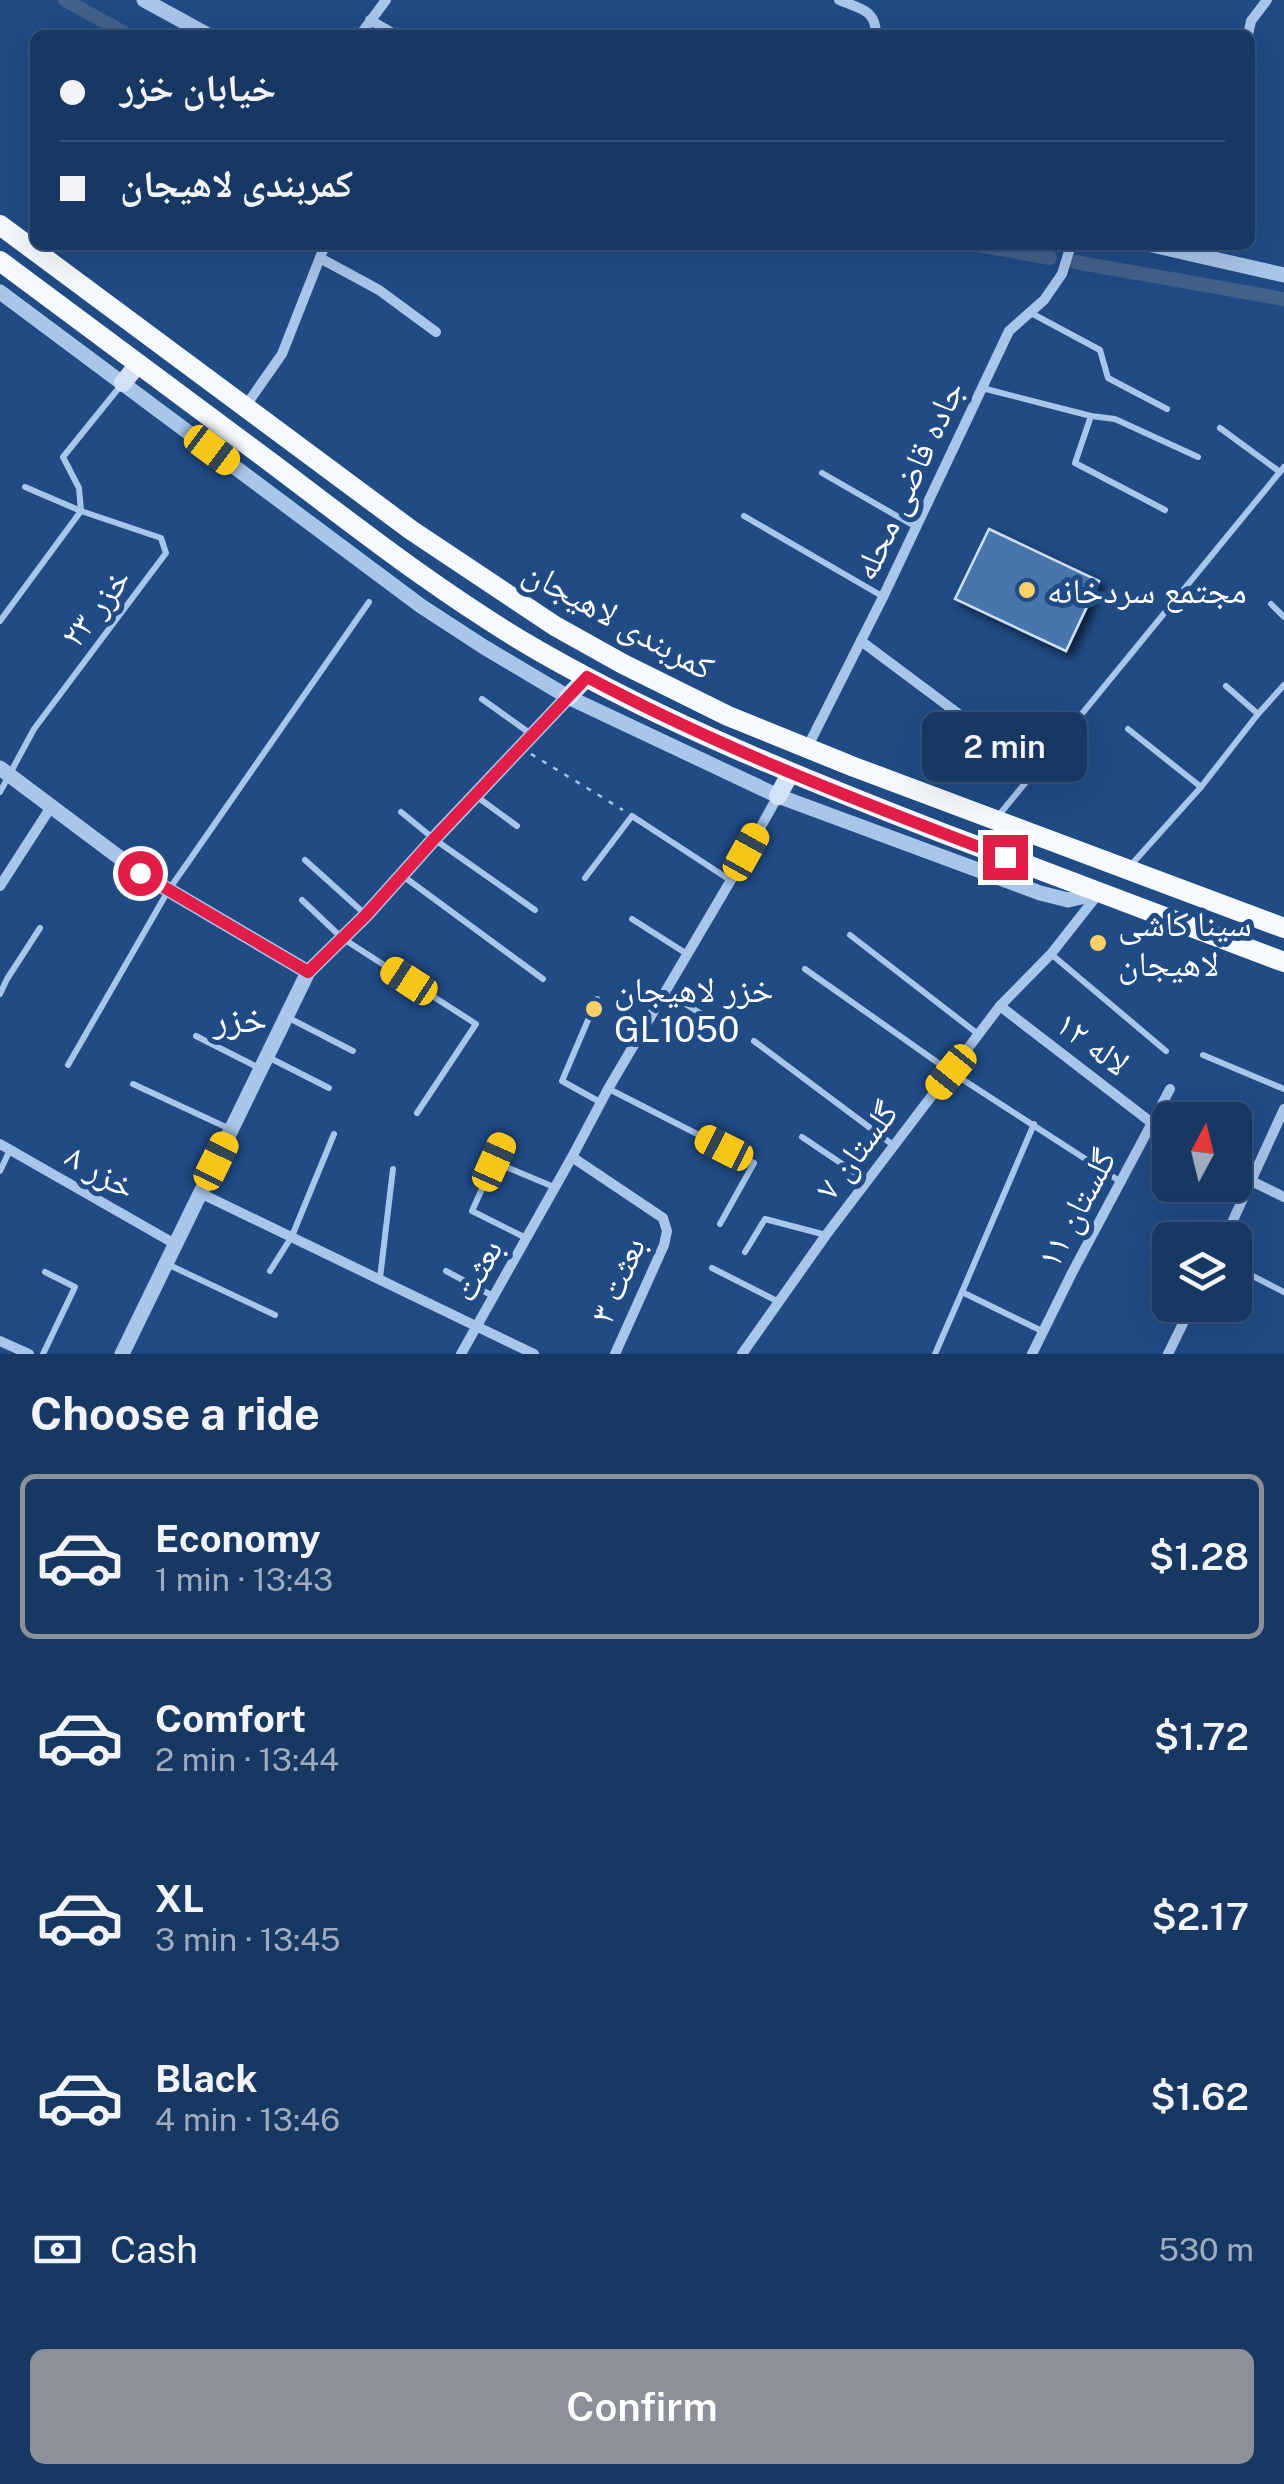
<!DOCTYPE html>
<html lang="en">
<head>
<meta charset="utf-8">
<style>
  :root { --surface:#183864; --page:#213f6a; --text:#f1f3f6; --muted:#9facbf; --line:#365278; --accent:#8c9099 }
  body { margin:0; font-family:"Public Sans","Noto Naskh Arabic",sans-serif; background:var(--page); color:var(--text); height:100vh; display:flex; flex-direction:column; font-size:38px; white-space:nowrap }
  * { box-sizing:border-box; margin:0 }
  p { font-size:32px; color:var(--muted) }
  .icon { flex:none; width:55px; height:55px; fill:none; stroke:currentColor; stroke-width:2; stroke-linecap:round; stroke-linejoin:round }
  .map { position:relative; height:1354px; overflow:hidden }
  .details { display:flex; flex-direction:column; background:var(--surface); flex:1 }
  .details>* { flex:none }
  .hud { position:absolute; left:30px; top:30px; width:1225px; height:220px; border-radius:15px; box-shadow:0 10px 40px #0002,0 0 0 2px var(--line); display:grid; align-content:center; height:220px; padding:0 30px; background:var(--surface) }
  .needle { width:65px; rotate:7deg }
  .buttons { position:absolute; left:1152px; top:1102px; display:grid; gap:20px }
  .buttons a { display:grid; place-items:center; width:100px; height:100px; border-radius:15px; background:var(--surface); box-shadow:0 10px 40px #0002,0 0 0 2px var(--line); font-size:50px }
  .end { position:absolute; width:45px; height:45px; margin:-22px; border:12px solid #e11d48; background:#fff; box-shadow:0 0 0 5px #fff }
  .from { border-radius:50% }
  .bubble { position:absolute; height:70px; border-radius:15px; background:var(--surface); box-shadow:0 10px 40px #0002,0 0 0 2px var(--line); font-size:32px; font-weight:600; line-height:70px; text-align:center }
  .car { position:absolute; width:30px; height:60px; margin:-30px -15px; border-radius:12px; box-shadow:0 0 8px 2px #0007; background:linear-gradient(#f5c518 24%,#345 0 40%,#f5c518 0 76%,#345 0 86%,#f5c518 0) }
  .hud b { display:flex; align-items:center; gap:35px; height:95px; font-size:38px }
  .hud b+b { border-top:2px solid var(--line) }
  .hud i { width:25px; height:25px; background:var(--text) }
  ul { padding:0; list-style:none }
  li { display:flex; align-items:center; gap:30px; height:165px; margin:0 20px 15px; padding:0 10px; border:5px solid transparent; border-radius:15px }
  li div { flex:1 }
  li b { display:block; font-size:38px }
  li em { font-style:normal; font-weight:600 }
  li.current { border-color:var(--accent) }
  li>.icon { width:90px; height:90px; stroke-width:1.5 }
  h2 { padding:0 30px; font-size:45px; line-height:120px }
  .pay { display:flex; align-items:center; gap:25px; height:110px; padding:0 30px; font-size:38px }
  .pay p { margin-inline-start:auto }
  .cta { display:flex; gap:20px; margin-top:auto; padding:20px 30px }
  .cta a { flex:1; height:115px; border-radius:15px; background:var(--accent); color:#fff; font-size:40px; font-weight:600; line-height:115px; text-align:center }
  .map>svg:first-child { display:block }
</style>
</head>
<body>
<div class="map">
<svg width="1284" height="1354" viewBox="0 0 1284 1354">
  <defs>
    <filter id="shadow"><feDropShadow dx="5.5" dy="5.5" stdDeviation="5" flood-color="#0009"/></filter>
  </defs>
  <rect width="100%" height="100%" fill="#204b85"/>
  <g fill="none" stroke-linecap="round" stroke-linejoin="round">
    <g stroke="#42618b" stroke-width="14">
      <path d="M65 0 128 35"/>
      <path d="M978 245 1050 258"/>
      <path d="M1075 262 1284 299"/>
    </g>
  </g>
  <path fill="#4874ad" stroke="#ccdff7" stroke-width="2.5" filter="url(#shadow)" d="M989 529 1099 581 1066 651 955 599Z"/>
  <g fill="none" stroke-linecap="round" stroke-linejoin="round">
    <path stroke="#a8c5ea" stroke-width="2.5" stroke-dasharray="5 8" stroke-linecap="butt" d="M531 754 623 810"/>
    <g stroke="#a8c5ea" stroke-width="6">
      <path d="M1031 313 1100 350 1108 378 1167 409"/>
      <path d="M982 388 1091 416 1115 419 1198 457"/>
      <path d="M1091 416 1075 463 1165 510"/>
      <path d="M1220 428 1280 472"/>
      <path d="M822 473 916 527"/>
      <path d="M744 516 882 596"/>
      <path d="M1271 604 1284 617"/>
      <path d="M0 621 81 511 79 488 63 457 122 384"/>
      <path d="M1226 686 1258 714"/>
      <path d="M482 699 531 734"/>
      <path d="M1128 729 1201 787"/>
      <path d="M0 792 34 729 166 553 161 538 81 511 25 487"/>
      <path d="M476 796 517 826"/>
      <path d="M401 812 434 839 535 910"/>
      <path d="M999 815 1284 467"/>
      <path d="M305 860 365 914"/>
      <path d="M1131 865 1201 787 1258 714 1284 685"/>
      <path d="M403 876 543 979"/>
      <path d="M585 878 632 816 730 880"/>
      <path d="M302 900 342 938 476 1024 417 1113"/>
      <path d="M632 919 687 954"/>
      <path d="M850 935 978 1034"/>
      <path d="M1051 954 1166 1051"/>
      <path d="M805 969 951 1072 1121 1182"/>
      <path d="M666 992 708 1018"/>
      <path d="M0 994 7 979 40 928"/>
      <path d="M597 999 562 1081 600 1102"/>
      <path d="M287 1017 353 1051"/>
      <path d="M196 1036 259 1068"/>
      <path d="M754 1041 893 1145"/>
      <path d="M1203 1055 1284 1089"/>
      <path d="M268 1057 329 1088"/>
      <path d="M68 1065 168 891 369 602"/>
      <path d="M133 1084 230 1129"/>
      <path d="M609 1089 754 1163 720 1224"/>
      <path d="M1034 1124 962 1292 1042 1331"/>
      <path d="M802 1137 866 1180"/>
      <path d="M505 1138 472 1211 526 1238"/>
      <path d="M494 1162 554 1187"/>
      <path d="M0 1171 10 1150"/>
      <path d="M745 1252 765 1219 826 1235"/>
      <path d="M167 1264 275 1315"/>
      <path d="M1235 1267 1284 1292"/>
      <path d="M712 1268 777 1301"/>
      <path d="M270 1271 292 1236 334 1134"/>
      <path d="M446 1271 493 1296"/>
      <path d="M380 1278 393 1169"/>
      <path d="M43 1354 75 1287 45 1272"/>
      <path d="M935 1354 962 1292"/>
    </g>
    <g stroke="#a8c5ea" stroke-width="10">
      <path d="M839 0C860 9 876 9 876 35"/>
      <path d="M370 20 396 35"/>
      <path d="M360 35 386 0"/>
      <path d="M1248 35 1251 21 1267 0"/>
      <path d="M320 258 379 290 436 332"/>
      <path d="M245 407 282 354 325 245"/>
      <path d="M861 641 1035 771"/>
      <path d="M807 748 883 597 1009 331 1044 300 1062 274 1071 245"/>
      <path d="M0 886 51 807"/>
      <path d="M1000 1006 1152 1123 1170 1134"/>
      <path d="M0 1144 175 1244"/>
      <path d="M572 1157 663 1218 667 1231 664 1245 615 1354"/>
      <path d="M1235 1173 1284 1197"/>
      <path d="M200 1193 534 1354"/>
      <path d="M1224 1240 1284 1109"/>
      <path d="M0 1341 29 1354"/>
      <path d="M461 1354 572 1157 608 1089 731 880 778 796"/>
      <path d="M742 1354 826 1235 1000 1006 1051 954 1099 893"/>
      <path d="M1032 1354 1073 1271 1170 1089"/>
      <path d="M1168 1354 1192 1305"/>
    </g>
    <g stroke="#a8c5ea" stroke-width="15">
      <path d="M144 0 208 35"/>
      <path d="M1152 245 1284 275"/>
      <path d="M0 292 421 606 484 647 568 697 778 796 1040 893 1068 900 1099 893"/>
      <path d="M0 768 140 873 308 972"/>
      <path d="M122 1354 308 972 366 915 434 839 568 697"/>
    </g>
    <g stroke="#d3e2f7" stroke-width="18">
      <path d="M123 383 138 364"/>
      <path d="M568 697 587 677"/>
      <path d="M778 796 790 774"/>
    </g>
    <g stroke="#f6f9fe" stroke-width="20">
      <path d="M0 225 411 530 555 626 623 664 728 716 854 767 1284 928"/>
      <path d="M0 261C91 329 182 396 273 464 359 529 444 596 539 651 668 725 806 780 945 834 1058 877 1171 919 1284 962"/>
    </g>
  </g>
  <g fill="none" stroke-linecap="round" stroke-linejoin="round">
    <path stroke="#e11d48" stroke-width="12" d="M140 873 308 972 366 915 434 839 587 677C722 749 863 803 1005 857"/>
  </g>
  <g fill="#f7d068" stroke="#204b85" stroke-width="4">
    <circle cx="1027" cy="590" r="10"/>
    <circle cx="1098" cy="943" r="10"/>
    <circle cx="594" cy="1009" r="10"/>
  </g>
  <g text-anchor="middle" dominant-baseline="central" stroke-width="10" stroke-linejoin="round" paint-order="stroke">
    <g font-size="35" fill="#fff" stroke="#204b85">
      <text transform="translate(908 480) rotate(-65)">جاده قاضی محله</text>
      <text transform="translate(95 607) rotate(-52)">خزر ۲۳</text>
      <text transform="translate(619 619) rotate(29)">کمربندی لاهیجان</text>
      <text transform="translate(1093 1043) rotate(37)">لاله ۱۲</text>
      <text transform="translate(856 1150) rotate(-53)">گلستان ۷</text>
      <text transform="translate(101 1171) rotate(30)">خزر ۸</text>
      <text transform="translate(1076 1208) rotate(-62)">گلستان ۱۱</text>
      <text transform="translate(477 1270) rotate(-61)">بعثت</text>
      <text transform="translate(617 1280) rotate(-67)">بعثت ۳</text>
    </g>
    <g font-size="35" fill="#fff" stroke="#204b85" text-anchor="start">
      <text x="1047" y="590">مجتمع سردخانه</text>
      <text x="1118" y="923">سینا کاشی<tspan x="1118" dy="40">لاهیجان</tspan></text>
      <text x="614" y="989">خزر لاهیجان<tspan x="614" dy="40">GL1050</tspan></text>
    </g>
    <g font-size="38" fill="#fff" stroke="#204b85">
      <text x="240" y="1018">خزر</text>
    </g>
  </g>
</svg>
<div class="buttons">
<a><svg class="needle" viewBox="-14 -14 28 28"><path d="M0-13l5 13h-10z" fill="#e53935"/><path d="M0 13l5-13h-10z" fill="#9facbf"/></svg></a>
<a><svg class="icon" aria-label="layers" viewBox="0 0 24 24"><path d="M12 4l9 5-9 5-9-5zM3 14l9 5 9-5"/></svg></a>
</div>
<i class="end from" style="left:140px;top:873px"></i>
<i class="end" style="left:1005px;top:857px"></i>
<div class="bubble" style="left:922px;top:712px;width:165px">2 min</div>
<i class="car" style="left:212px;top:450px;rotate:127deg"></i>
<i class="car" style="left:746px;top:852px;rotate:29deg"></i>
<i class="car" style="left:409px;top:981px;rotate:303deg"></i>
<i class="car" style="left:951px;top:1072px;rotate:219deg"></i>
<i class="car" style="left:724px;top:1148px;rotate:297deg"></i>
<i class="car" style="left:216px;top:1161px;rotate:26deg"></i>
<i class="car" style="left:494px;top:1162px;rotate:24deg"></i>
<div class="hud">
<b><i class="from"></i>خیابان خزر</b>
<b><i></i>کمربندی لاهیجان</b>
</div>
</div>
<section class="details">
<h2>Choose a ride</h2>
<ul>
<li class="current"><svg class="icon" aria-label="car" viewBox="0 0 24 24"><path d="M5 17H2v-5l4-1 3-4h7l3 4 3 1v5h-3M9 17h6M6 11h13"/><circle cx="7" cy="17" r="2"/><circle cx="17" cy="17" r="2"/></svg><div><b>Economy</b><p>1 min · 13:43</p></div><em>$1.28</em></li>
<li><svg class="icon" aria-label="car" viewBox="0 0 24 24"><path d="M5 17H2v-5l4-1 3-4h7l3 4 3 1v5h-3M9 17h6M6 11h13"/><circle cx="7" cy="17" r="2"/><circle cx="17" cy="17" r="2"/></svg><div><b>Comfort</b><p>2 min · 13:44</p></div><em>$1.72</em></li>
<li><svg class="icon" aria-label="car" viewBox="0 0 24 24"><path d="M5 17H2v-5l4-1 3-4h7l3 4 3 1v5h-3M9 17h6M6 11h13"/><circle cx="7" cy="17" r="2"/><circle cx="17" cy="17" r="2"/></svg><div><b>XL</b><p>3 min · 13:45</p></div><em>$2.17</em></li>
<li><svg class="icon" aria-label="car" viewBox="0 0 24 24"><path d="M5 17H2v-5l4-1 3-4h7l3 4 3 1v5h-3M9 17h6M6 11h13"/><circle cx="7" cy="17" r="2"/><circle cx="17" cy="17" r="2"/></svg><div><b>Black</b><p>4 min · 13:46</p></div><em>$1.62</em></li>
</ul>
<div class="pay"><svg class="icon" aria-label="cash" viewBox="0 0 24 24"><path d="M3 7h18v10H3z"/><circle cx="12" cy="12" r="2"/></svg>Cash<p>530 m</p></div>
<div class="cta"><a>Confirm</a></div>
</section>
</body>
</html>
